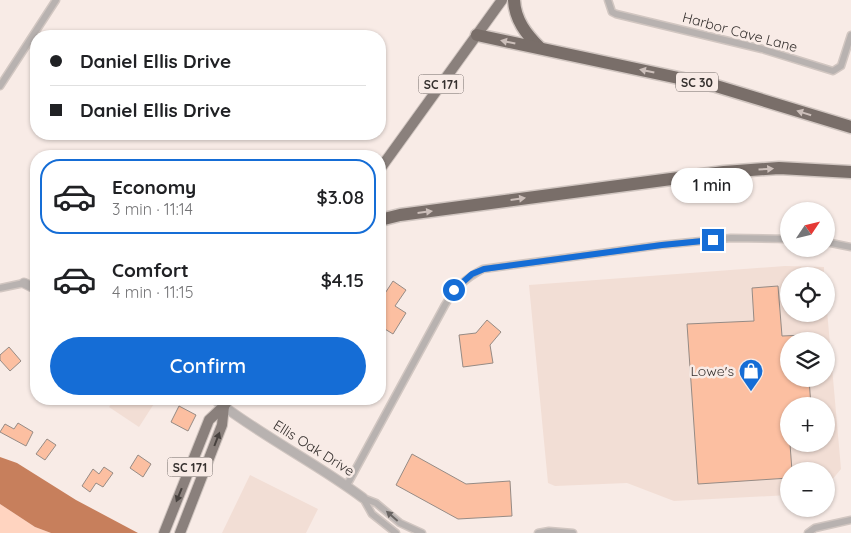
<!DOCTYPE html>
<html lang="en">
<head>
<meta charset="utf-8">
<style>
  :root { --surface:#fff; --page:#f6f6f6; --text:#202124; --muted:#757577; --line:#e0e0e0; --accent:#156dd6 }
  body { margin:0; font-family:Quicksand,sans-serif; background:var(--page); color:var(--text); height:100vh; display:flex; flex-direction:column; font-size:19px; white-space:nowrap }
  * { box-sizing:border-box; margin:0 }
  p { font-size:16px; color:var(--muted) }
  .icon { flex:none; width:28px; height:28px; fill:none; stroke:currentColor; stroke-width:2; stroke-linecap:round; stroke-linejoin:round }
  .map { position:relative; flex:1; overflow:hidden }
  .panel { position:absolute; left:30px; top:150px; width:356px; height:255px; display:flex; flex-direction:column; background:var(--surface); border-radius:20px; box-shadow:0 1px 4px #0004 }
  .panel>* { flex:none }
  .hud { position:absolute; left:30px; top:30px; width:356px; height:110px; border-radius:20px; box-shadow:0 1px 4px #0004; display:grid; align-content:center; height:110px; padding:0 20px; background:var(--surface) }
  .needle { width:32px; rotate:55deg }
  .fabs { position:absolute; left:780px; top:202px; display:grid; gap:10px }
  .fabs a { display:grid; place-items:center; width:55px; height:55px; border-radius:50%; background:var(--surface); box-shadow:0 1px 4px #0004; font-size:25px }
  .end { position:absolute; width:22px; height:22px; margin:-11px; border:6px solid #156dd6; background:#fff; box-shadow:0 0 0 2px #fff }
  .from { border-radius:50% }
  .bubble { position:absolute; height:35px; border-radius:18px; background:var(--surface); box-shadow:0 1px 4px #0004; font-size:16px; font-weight:600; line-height:35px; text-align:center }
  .hud b { display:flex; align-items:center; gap:18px; height:48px; font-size:19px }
  .hud b+b { border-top:1px solid var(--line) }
  .hud i { width:12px; height:12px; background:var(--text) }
  ul { padding:9px 0 0; list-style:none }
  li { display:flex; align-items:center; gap:15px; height:75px; margin:0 10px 8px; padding:0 10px; border:2px solid transparent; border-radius:20px }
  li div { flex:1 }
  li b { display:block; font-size:19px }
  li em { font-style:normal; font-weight:600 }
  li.active { border-color:var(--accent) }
  li>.icon { width:45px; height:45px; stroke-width:1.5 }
  .button { display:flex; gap:10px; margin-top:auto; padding:10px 20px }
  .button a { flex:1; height:58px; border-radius:30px; background:var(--accent); color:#fff; font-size:20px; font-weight:600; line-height:58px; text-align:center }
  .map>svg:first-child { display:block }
</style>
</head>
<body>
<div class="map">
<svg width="851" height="533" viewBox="0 0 851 533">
  <rect width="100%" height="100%" fill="#f8ebe6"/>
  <g fill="#f2ded5" fill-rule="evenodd">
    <path d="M785 266 824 267V276H789V314H826V299L841 469 826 487V471H789V495L674 501 627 483 555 486 548 483 529 285ZM789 341H826V379H789ZM789 406H826V444H789Z"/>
    <path d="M115 399H157L139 427 109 407Z"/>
    <path d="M250 475 318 509 306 533H222Z"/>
  </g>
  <path fill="#ffd4c0" d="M0 504 35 527 51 533H0Z"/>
  <path fill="#c77f5c" d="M0 457 17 463 76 500 138 533H51L35 527 0 504Z"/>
  <g fill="#fcbfa1" stroke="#968b85">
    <path d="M393 281 406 290 395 306 406 313 393 334 380 326V301Z"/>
    <path d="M778 286 782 336 806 335 807 341H789V379H809L811 406H789V444H790L792 471H789V478L698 484 687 324 754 321 752 288Z"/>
    <path d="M487 320 501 332 490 345 493 363 463 367 459 335 476 333Z"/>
    <path d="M9 347 21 361 10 371 0 360V355Z"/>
    <path d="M179 406 196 415 188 431 171 422Z"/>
    <path d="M18 423 33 432 26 446 0 432 5 424 14 429Z"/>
    <path d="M47 439 56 445 45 460 36 454Z"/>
    <path d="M412 454 466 484 510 481 512 516 458 519 396 485Z"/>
    <path d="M138 455 151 464 143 477 130 468Z"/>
    <path d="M104 467 113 473 103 487 96 483 90 492 82 486 93 469 99 474Z"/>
  </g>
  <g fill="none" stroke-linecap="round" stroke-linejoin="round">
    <defs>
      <g id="minor">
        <path d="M608 0 612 12 616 14 762 49 833 71 841 66 851 35"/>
        <path d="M0 86 56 0"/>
        <path d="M826 242 851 247"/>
        <path d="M0 288 24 283"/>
        <path d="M347 485 445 305C455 288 466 278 483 269L661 245 731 238 789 239"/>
        <path d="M363 498 376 503 400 523 422 533"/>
        <path d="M363 498 372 514 396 533"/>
        <path d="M538 533 549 531 573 533"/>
        <path d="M808 533 815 528 851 520"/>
      </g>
      <g id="tertiary">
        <path d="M24 283 36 289"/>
        <path d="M214 399C261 436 315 462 363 498"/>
      </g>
      <g id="primary">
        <path d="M380 169 502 0"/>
        <path d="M164 533 209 420 224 406 229 399"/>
        <path d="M180 533 222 425 224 406"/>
      </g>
      <g id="motorway">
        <path d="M514 0C515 20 526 34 540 48"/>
        <path d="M477 35 716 86 851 127"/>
        <path d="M380 220 400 215 724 172 779 168 851 172"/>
      </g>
    </defs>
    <use href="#minor" stroke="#d1c6c1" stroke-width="9"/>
    <use href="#tertiary" stroke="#d1c6c1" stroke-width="11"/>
    <use href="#primary" stroke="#d1c6c1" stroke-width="12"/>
    <use href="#motorway" stroke="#d1c6c1" stroke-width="15"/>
    <use href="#minor" stroke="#b8b2b0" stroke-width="6"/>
    <use href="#tertiary" stroke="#b8b2b0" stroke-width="9"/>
    <use href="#primary" stroke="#8a807c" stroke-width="10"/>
    <use href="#motorway" stroke="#796e69" stroke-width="12"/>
  </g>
  <defs><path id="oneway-solid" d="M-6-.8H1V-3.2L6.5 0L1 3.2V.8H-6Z" transform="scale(1.25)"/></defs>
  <g fill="#ccbfba">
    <use href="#oneway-solid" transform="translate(508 42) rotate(-168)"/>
    <use href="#oneway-solid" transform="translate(647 71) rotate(-168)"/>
    <use href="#oneway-solid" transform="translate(804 113) rotate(-163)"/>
    <use href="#oneway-solid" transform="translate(766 169) rotate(-4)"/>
    <use href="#oneway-solid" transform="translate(518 199) rotate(-8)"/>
    <use href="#oneway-solid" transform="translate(425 212) rotate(-7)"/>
  </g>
  <g fill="#47413e">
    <use href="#oneway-solid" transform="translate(217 439) rotate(-69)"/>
    <use href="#oneway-solid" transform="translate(179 495) rotate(112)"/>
  </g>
  <use fill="#6a6563" href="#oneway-solid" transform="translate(392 516) rotate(-139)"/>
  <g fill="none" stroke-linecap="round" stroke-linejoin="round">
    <path stroke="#156dd6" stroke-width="6" d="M454 290 472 274 484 269 662 245 713 240"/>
  </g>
  <defs>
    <symbol id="shop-pin" viewBox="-11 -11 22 30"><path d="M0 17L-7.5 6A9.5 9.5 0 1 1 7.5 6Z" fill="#156dd6" stroke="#f8ebe6"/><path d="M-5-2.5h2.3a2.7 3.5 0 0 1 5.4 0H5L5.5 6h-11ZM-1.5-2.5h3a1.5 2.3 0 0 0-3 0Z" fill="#fff"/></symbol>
  </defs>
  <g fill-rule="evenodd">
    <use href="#shop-pin" x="737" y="357" width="28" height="38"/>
  </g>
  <g text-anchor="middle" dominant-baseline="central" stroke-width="5" stroke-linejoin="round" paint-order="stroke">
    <g fill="#f8ebe6" stroke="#706966" stroke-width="1">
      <rect x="676" y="72.5" width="42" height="19" rx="4"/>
      <rect x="418.5" y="74.5" width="45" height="19" rx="4"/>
      <rect x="167.5" y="457.5" width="45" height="19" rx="4"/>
    </g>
    <g font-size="12" font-weight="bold" fill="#36312f">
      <text x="697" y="82">SC 30</text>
      <text x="441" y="84">SC 171</text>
      <text x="190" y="467">SC 171</text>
    </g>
    <g font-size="14" fill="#36312f" stroke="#f8ebe6">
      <text transform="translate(740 32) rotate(15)">Harbor Cave Lane</text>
      <text transform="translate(314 448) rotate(32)">Ellis Oak Drive</text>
    </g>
    <g font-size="14" fill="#36312f" stroke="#f8ebe6" text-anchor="end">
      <text x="734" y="371">Lowe's</text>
    </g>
  </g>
</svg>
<div class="fabs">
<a><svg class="needle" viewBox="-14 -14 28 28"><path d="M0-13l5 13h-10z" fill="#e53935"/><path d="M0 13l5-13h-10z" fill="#757577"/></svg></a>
<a><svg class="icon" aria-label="locate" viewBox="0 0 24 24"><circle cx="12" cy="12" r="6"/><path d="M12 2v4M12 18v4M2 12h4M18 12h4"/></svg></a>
<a><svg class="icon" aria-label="layers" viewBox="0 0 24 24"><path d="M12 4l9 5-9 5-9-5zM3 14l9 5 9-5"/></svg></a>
<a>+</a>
<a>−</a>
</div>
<i class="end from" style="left:454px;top:290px"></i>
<i class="end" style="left:713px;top:240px"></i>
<div class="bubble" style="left:671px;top:168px;width:82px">1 min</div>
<div class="hud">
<b><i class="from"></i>Daniel Ellis Drive</b>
<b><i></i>Daniel Ellis Drive</b>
</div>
<section class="panel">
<ul>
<li class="active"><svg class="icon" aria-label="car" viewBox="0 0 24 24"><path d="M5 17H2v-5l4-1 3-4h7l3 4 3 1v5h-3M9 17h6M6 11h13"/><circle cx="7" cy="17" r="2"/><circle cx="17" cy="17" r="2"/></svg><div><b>Economy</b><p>3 min · 11:14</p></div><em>$3.08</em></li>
<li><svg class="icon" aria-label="car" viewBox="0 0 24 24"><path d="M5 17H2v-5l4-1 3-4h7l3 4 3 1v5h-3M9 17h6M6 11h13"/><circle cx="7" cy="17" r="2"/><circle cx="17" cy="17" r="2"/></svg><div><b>Comfort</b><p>4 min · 11:15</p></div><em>$4.15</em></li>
</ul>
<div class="button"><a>Confirm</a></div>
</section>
</div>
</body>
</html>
